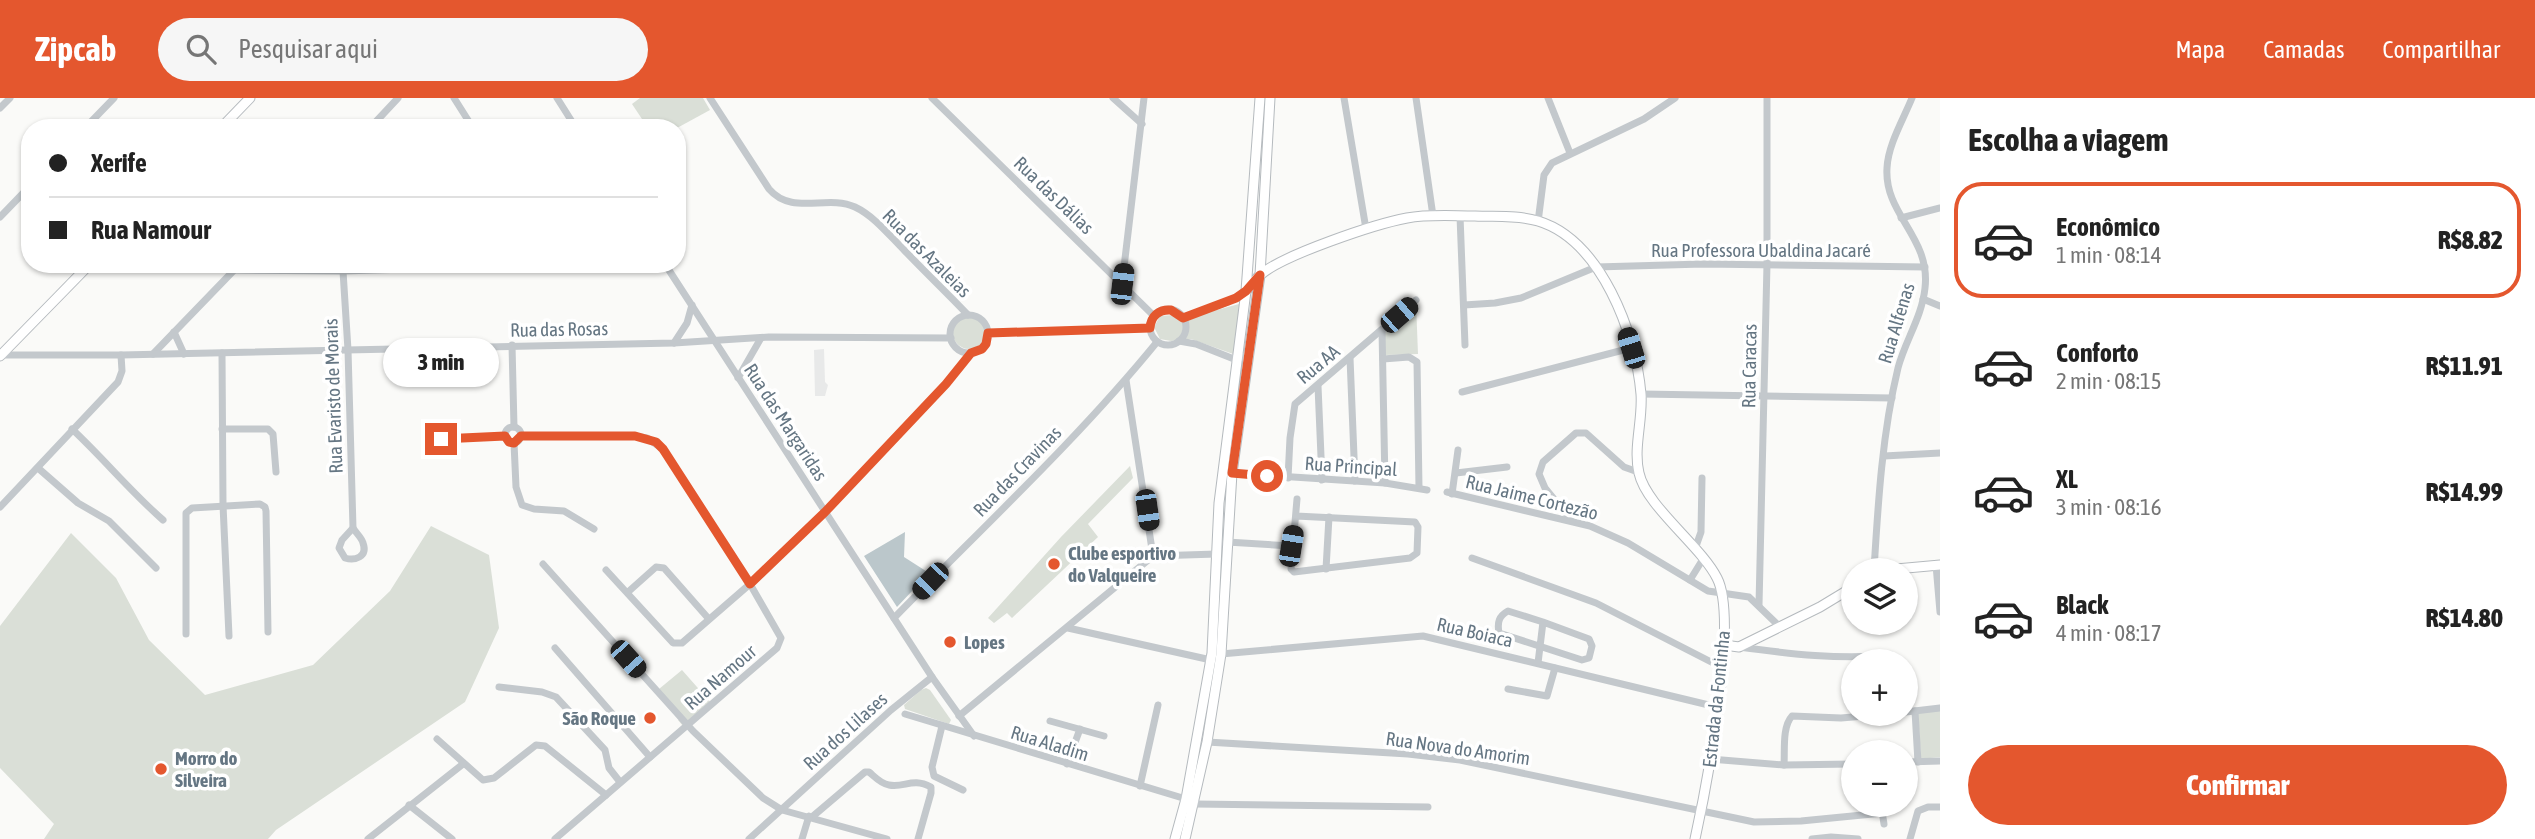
<!DOCTYPE html>
<html lang="pt">
<head>
<meta charset="utf-8">
<style>
  :root { --surface:#fff; --page:#f6f6f6; --text:#222; --muted:#767676; --line:#e0e0e0; --accent:#e4572e }
  body { margin:0; font-family:"Asap Condensed",sans-serif; background:var(--page); color:var(--text); height:100vh; display:flex; flex-direction:column; font-size:26px; white-space:nowrap }
  * { box-sizing:border-box; margin:0 }
  p { font-size:23px; color:var(--muted) }
  .icon { flex:none; width:38px; height:38px; fill:none; stroke:currentColor; stroke-width:2; stroke-linecap:round; stroke-linejoin:round }
  .map { position:relative; flex:1; overflow:hidden }
  .side { display:flex; flex-direction:column; background:var(--surface); width:595px }
  .side>* { flex:none }
  .guide { position:absolute; left:21px; top:21px; width:665px; height:154px; border-radius:28px; box-shadow:0 2px 5px #0004; display:grid; align-content:center; height:154px; padding:0 28px; background:var(--surface) }
  .buttons { position:absolute; left:1841px; top:460px; display:grid; gap:14px }
  .buttons a { display:grid; place-items:center; width:77px; height:77px; border-radius:50%; background:var(--surface); box-shadow:0 2px 5px #0004; font-size:35px }
  .end { position:absolute; width:32px; height:32px; margin:-16px; border:9px solid #e4572e; background:#fff; box-shadow:0 0 0 4px #fff }
  .from { border-radius:50% }
  .bubble { position:absolute; height:49px; border-radius:24px; background:var(--surface); box-shadow:0 2px 5px #0004; font-size:23px; font-weight:800; line-height:49px; text-align:center }
  .car { position:absolute; width:21px; height:42px; margin:-21px -10px; border-radius:9px; box-shadow:0 0 5px 2px #0007; background:linear-gradient(#222 24%,#8ab4d8 0 40%,#222 0 76%,#8ab4d8 0 86%,#222 0) }
  .guide b { display:flex; align-items:center; gap:24px; height:66px; font-size:26px }
  .guide b+b { border-top:2px solid var(--line) }
  .guide i { width:18px; height:18px; background:var(--text) }
  ul { padding:0; list-style:none }
  li { display:flex; align-items:center; gap:21px; height:116px; margin:0 14px 10px; padding:0 14px; border:4px solid transparent; border-radius:28px }
  li div { flex:1 }
  li b { display:block; font-size:26px }
  li em { font-style:normal; font-weight:800 }
  li.current { border-color:var(--accent) }
  li>.icon { width:63px; height:63px; stroke-width:1.5 }
  h2 { padding:0 28px; font-size:32px; line-height:84px }
  .button { display:flex; gap:14px; margin-top:auto; padding:14px 28px }
  .button a { flex:1; height:80px; border-radius:42px; background:var(--accent); color:#fff; font-size:28px; font-weight:800; line-height:80px; text-align:center }
  header { display:flex; align-items:center; gap:42px; box-sizing:border-box; height:98px; padding:0 35px; background:var(--accent); color:#fff }
  header strong { font-size:33px }
  nav { display:flex; gap:38px; margin-inline-start:auto; font-size:24px }
  .search { width:490px; height:63px; background:var(--page); display:flex; align-items:center; gap:18px; box-sizing:border-box; padding:0 24px; border-radius:38px; color:var(--muted); font-size:26px }
  main { display:flex; flex:1; min-height:0 }
  .map>svg:first-child { display:block }
</style>
</head>
<body>
<header>
<strong>Zipcab</strong>
<div class="search"><svg class="icon" aria-label="search" viewBox="0 0 24 24"><circle cx="10" cy="10" r="6"/><path d="M15 15l6 6"/></svg>Pesquisar aqui</div>
<nav><a>Mapa</a><a>Camadas</a><a>Compartilhar</a></nav>
</header>
<main>
<div class="map">
<svg width="1940" height="741" viewBox="0 0 1940 741">
  <rect width="100%" height="100%" fill="#fafaf8"/>
  <path fill="#e8e9e9" d="M824 251 825 284 828 287 825 298H815L814 252Z"/>
  <g fill="#dadfd7">
    <path d="M640 0H703L710 12 677 30H648L632 6Z"/>
    <path d="M1416 205 1418 256 1385 257 1384 233Z"/>
    <path d="M1239 206 1236 257 1191 241 1171 243 1160 241 1154 229 1160 218 1173 217 1183 221Z"/>
    <circle cx="969" cy="235" r="16"/>
    <path d="M1130 368 1133 380 1088 426 1098 439 1012 520 1007 515 994 525 988 520 1061 439Z"/>
    <path d="M431 428 489 457 499 530 465 604 276 732 268 741H44L54 726 0 670V528L71 435 116 480 149 542 205 597 313 567 390 493Z"/>
    <path d="M682 572 712 606 683 628 678 622 685 621 659 591Z"/>
    <path d="M926 590 930 592 951 622 949 626 905 611 904 607 921 592Z"/>
    <path d="M1940 612V659L1921 661 1918 615Z"/>
  </g>
  <path fill="#bbc7cb" d="M905 434 904 459 929 475 897 509 864 458Z"/>
  <g fill="none" stroke-linecap="round" stroke-linejoin="round">
    <defs>
      <g id="major">
        <path d="M221 30 250 0"/>
        <path d="M1246 193C1250 188 1255 182 1260 177 1283 157 1375 126 1407 120 1429 116 1452 118 1475 118 1496 119 1518 117 1538 123 1601 142 1636 236 1641 296 1643 322 1633 350 1639 375 1646 408 1701 448 1717 480 1739 522 1706 691 1695 741"/>
        <path d="M0 258 90 166"/>
        <path d="M1885 472 1940 467"/>
        <path d="M1724 547 1739 549 1820 509 1853 489"/>
        <path d="M1175 741 1186 701 1212 555 1219 405 1246 193 1260 0"/>
        <path d="M1185 741 1207 644 1221 556 1232 375 1260 177 1270 0"/>
      </g>
    </defs>
    <use href="#major" stroke="#b5babe" stroke-width="11"/>
    <g stroke="#c3c8cc" stroke-width="7">
      <path d="M454 0 473 30"/>
      <path d="M557 0 576 30"/>
      <path d="M710 0 769 91C792 118 827 96 855 109 874 118 889 137 904 152 925 174 947 195 968 217"/>
      <path d="M932 0 1154 218"/>
      <path d="M1113 0 1142 26"/>
      <path d="M1344 0 1366 131"/>
      <path d="M1416 0 1433 118"/>
      <path d="M1548 0 1570 55"/>
      <path d="M0 10 10 0"/>
      <path d="M85 30 114 0"/>
      <path d="M370 30 398 0"/>
      <path d="M1460 118 1465 247"/>
      <path d="M0 119 30 88"/>
      <path d="M1901 120 1940 110"/>
      <path d="M1538 124 1544 77 1552 65 1644 21 1675 0"/>
      <path d="M338 166 343 173 348 252 353 430"/>
      <path d="M665 166 932 579 974 638"/>
      <path d="M234 172 343 173 562 166"/>
      <path d="M1122 186 1144 0"/>
      <path d="M1923 201 1940 208"/>
      <path d="M1464 207 1495 205 1521 200 1596 169 1703 166 1925 169"/>
      <circle cx="1168" cy="229" r="18"/>
      <circle cx="969" cy="236" r="19"/>
      <path d="M1183 220 1228 204 1246 193"/>
      <path d="M1382 232 1385 385"/>
      <path d="M174 234 184 256"/>
      <path d="M988 235 1150 230"/>
      <path d="M1179 243 1196 246 1234 261 1250 257"/>
      <path d="M674 245 687 225 692 207"/>
      <path d="M512 247 514 329"/>
      <path d="M222 255 223 407 229 538"/>
      <path d="M153 256 240 166"/>
      <path d="M0 257H121L674 245 769 239 951 240"/>
      <path d="M1350 260 1355 383"/>
      <path d="M1383 261 1409 259 1417 264 1419 390"/>
      <path d="M738 280 761 240"/>
      <path d="M1126 282 1153 458"/>
      <path d="M1318 288 1322 382"/>
      <path d="M1462 294 1631 250"/>
      <path d="M1641 296 1892 300"/>
      <circle cx="513" cy="337" r="8"/>
      <path d="M72 331C104 361 130 393 163 422"/>
      <path d="M222 331H268L273 336 276 374"/>
      <path d="M521 338H635L647 340 663 351 750 486 781 540 777 550 555 741"/>
      <path d="M441 341 505 338"/>
      <path d="M514 345 516 389 522 407 534 411 564 413 594 431"/>
      <path d="M1884 358 1940 355"/>
      <path d="M38 370 78 405 109 423 156 470"/>
      <path d="M1232 375 1385 385 1427 392"/>
      <path d="M1456 375 1507 369"/>
      <path d="M1288 380 1290 340 1295 306 1416 202"/>
      <path d="M1447 394 1590 428 1628 445 1708 493 1749 499 1779 528"/>
      <path d="M1452 396 1458 352"/>
      <path d="M0 409 118 284 122 273 121 257"/>
      <path d="M1296 418 1415 424 1418 429 1417 455 1410 460 1294 474 1291 471 1297 401"/>
      <path d="M1572 423 1545 390 1539 376 1543 364 1576 335H1586L1624 369 1638 374"/>
      <path d="M353 430C356 435 362 440 363 445 368 459 355 463 345 460L339 450 342 442Z"/>
      <path d="M1227 444 1291 448"/>
      <path d="M1695 451 1701 434 1702 380"/>
      <path d="M1472 460 1596 505 1721 569"/>
      <path d="M543 466 693 633 763 700 782 712 887 741"/>
      <path d="M1936 467 1940 514"/>
      <path d="M1326 471 1329 419"/>
      <path d="M606 472 673 545H682L750 486 825 414 946 286 971 255"/>
      <path d="M1874 472C1878 406 1882 336 1898 270 1905 243 1922 219 1925 190 1931 139 1884 117 1887 70 1888 47 1903 22 1912 0"/>
      <path d="M1690 482 1703 461"/>
      <path d="M628 494 656 469 664 470 708 520"/>
      <path d="M1759 507 1767 166V0"/>
      <path d="M894 520C983 429 1077 342 1157 244"/>
      <path d="M1068 530 1211 562"/>
      <path d="M186 536V415L192 410 260 406 265 409 266 413 268 534"/>
      <path d="M1739 549C1791 556 1839 562 1891 557"/>
      <path d="M555 550 650 659"/>
      <path d="M1221 556 1423 538 1717 609"/>
      <path d="M1538 565 1543 524 1508 513C1499 518 1497 524 1499 535L1582 562 1589 560 1592 548 1589 541 1543 524"/>
      <path d="M499 589 542 594 556 599 605 652 609 670 620 684"/>
      <path d="M1508 591 1547 598 1555 570"/>
      <path d="M1915 613 1918 664"/>
      <path d="M1906 614 1940 610"/>
      <path d="M905 616 1186 701"/>
      <path d="M959 618 1153 458 1217 456"/>
      <path d="M1050 623 1104 638"/>
      <path d="M942 628 932 669 934 678 963 692"/>
      <path d="M437 641 483 682 494 680 536 647 545 648 606 697"/>
      <path d="M1207 644 1408 656 1460 662 1754 724 1801 723 1883 715"/>
      <path d="M1710 661 1784 667 1853 666"/>
      <path d="M1906 664 1940 663"/>
      <path d="M1067 666 1080 631"/>
      <path d="M1784 667C1785 652 1782 629 1792 618L1841 620 1888 616"/>
      <path d="M1140 688 1158 607"/>
      <path d="M1195 706 1428 709"/>
      <path d="M409 707 452 741"/>
      <path d="M1881 707 1884 726"/>
      <path d="M812 719 865 674H869C875 679 881 686 889 687 905 690 912 679 931 689V695L918 741"/>
      <path d="M368 741 463 666"/>
      <path d="M749 741 891 612 932 579"/>
      <path d="M802 741 809 718"/>
      <path d="M1812 741 1831 739 1858 741"/>
      <path d="M1910 741 1918 713 1928 709H1940"/>
    </g>
    <use href="#major" stroke="#fff" stroke-width="9"/>
  </g>
  <g fill="none" stroke-linecap="round" stroke-linejoin="round">
    <path stroke="#e4572e" stroke-width="9" d="M441 341 505 338 509 344 514 345 521 338H635L656 344 663 351 750 486 825 414 946 286 971 255 982 251 986 246 988 235 1150 230C1151 218 1159 211 1171 212L1183 220 1236 200 1246 193 1260 177 1232 375 1267 378"/>
  </g>
  <g fill="#e4572e" stroke="#fff" stroke-width="2.5">
    <circle cx="1054" cy="466" r="7"/>
    <circle cx="950" cy="544" r="7"/>
    <circle cx="650" cy="620" r="7"/>
    <circle cx="161" cy="671" r="7"/>
  </g>
  <g text-anchor="middle" dominant-baseline="central" stroke-width="7" stroke-linejoin="round" paint-order="stroke">
    <g font-size="19" fill="#657683" stroke="#fff">
      <text transform="translate(1054 97) rotate(44)">Rua das Dálias</text>
      <text x="1761" y="152">Rua Professora Ubaldina Jacaré</text>
      <text transform="translate(927 155) rotate(45)">Rua das Azaleias</text>
      <text transform="translate(1896 225) rotate(-73)">Rua Alfenas</text>
      <text transform="translate(559 231) rotate(-1)">Rua das Rosas</text>
      <text transform="translate(1318 266) rotate(-40)">Rua AA</text>
      <text transform="translate(1749 268) rotate(-89)">Rua Caracas</text>
      <text transform="translate(333 298) rotate(-92)">Rua Evaristo de Morais</text>
      <text transform="translate(786 324) rotate(57)">Rua das Margaridas</text>
      <text transform="translate(1351 368) rotate(4)">Rua Principal</text>
      <text transform="translate(1017 373) rotate(-46)">Rua das Cravinas</text>
      <text transform="translate(1532 399) rotate(14)">Rua Jaime Cortezão</text>
      <text transform="translate(1475 534) rotate(13)">Rua Boiaca</text>
      <text transform="translate(720 579) rotate(-41)">Rua Namour</text>
      <text transform="translate(1716 601) rotate(-84)">Estrada da Fontinha</text>
      <text transform="translate(845 633) rotate(-42)">Rua dos Lilases</text>
      <text transform="translate(1050 645) rotate(17)">Rua Aladim</text>
      <text transform="translate(1458 650) rotate(8)">Rua Nova do Amorim</text>
    </g>
    <g font-size="19" font-weight="bold" fill="#657683" stroke="#fff" text-anchor="start">
      <text x="1068" y="455">Clube esportivo<tspan x="1068" dy="22">do Valqueire</tspan></text>
      <text x="964" y="544">Lopes</text>
      <text x="636" y="620" text-anchor="end">São Roque</text>
      <text x="175" y="660">Morro do<tspan x="175" dy="22">Silveira</tspan></text>
    </g>
  </g>
</svg>
<div class="buttons">
<a><svg class="icon" aria-label="layers" viewBox="0 0 24 24"><path d="M12 4l9 5-9 5-9-5zM3 14l9 5 9-5"/></svg></a>
<a>+</a>
<a>−</a>
</div>
<i class="end from" style="left:1267px;top:378px"></i>
<i class="end" style="left:441px;top:341px"></i>
<div class="bubble" style="left:383px;top:240px;width:116px">3 min</div>
<i class="car" style="left:1122px;top:186px;rotate:7deg"></i>
<i class="car" style="left:1399px;top:217px;rotate:49deg"></i>
<i class="car" style="left:1631px;top:250px;rotate:343deg"></i>
<i class="car" style="left:1147px;top:412px;rotate:172deg"></i>
<i class="car" style="left:1291px;top:448px;rotate:9deg"></i>
<i class="car" style="left:930px;top:483px;rotate:224deg"></i>
<i class="car" style="left:628px;top:561px;rotate:138deg"></i>
<div class="guide">
<b><i class="from"></i>Xerife</b>
<b><i></i>Rua Namour</b>
</div>
</div>
<section class="side">
<h2>Escolha a viagem</h2>
<ul>
<li class="current"><svg class="icon" aria-label="car" viewBox="0 0 24 24"><path d="M5 17H2v-5l4-1 3-4h7l3 4 3 1v5h-3M9 17h6M6 11h13"/><circle cx="7" cy="17" r="2"/><circle cx="17" cy="17" r="2"/></svg><div><b>Econômico</b><p>1 min · 08:14</p></div><em>R$8.82</em></li>
<li><svg class="icon" aria-label="car" viewBox="0 0 24 24"><path d="M5 17H2v-5l4-1 3-4h7l3 4 3 1v5h-3M9 17h6M6 11h13"/><circle cx="7" cy="17" r="2"/><circle cx="17" cy="17" r="2"/></svg><div><b>Conforto</b><p>2 min · 08:15</p></div><em>R$11.91</em></li>
<li><svg class="icon" aria-label="car" viewBox="0 0 24 24"><path d="M5 17H2v-5l4-1 3-4h7l3 4 3 1v5h-3M9 17h6M6 11h13"/><circle cx="7" cy="17" r="2"/><circle cx="17" cy="17" r="2"/></svg><div><b>XL</b><p>3 min · 08:16</p></div><em>R$14.99</em></li>
<li><svg class="icon" aria-label="car" viewBox="0 0 24 24"><path d="M5 17H2v-5l4-1 3-4h7l3 4 3 1v5h-3M9 17h6M6 11h13"/><circle cx="7" cy="17" r="2"/><circle cx="17" cy="17" r="2"/></svg><div><b>Black</b><p>4 min · 08:17</p></div><em>R$14.80</em></li>
</ul>
<div class="button"><a>Confirmar</a></div>
</section>
</main>
</body>
</html>
